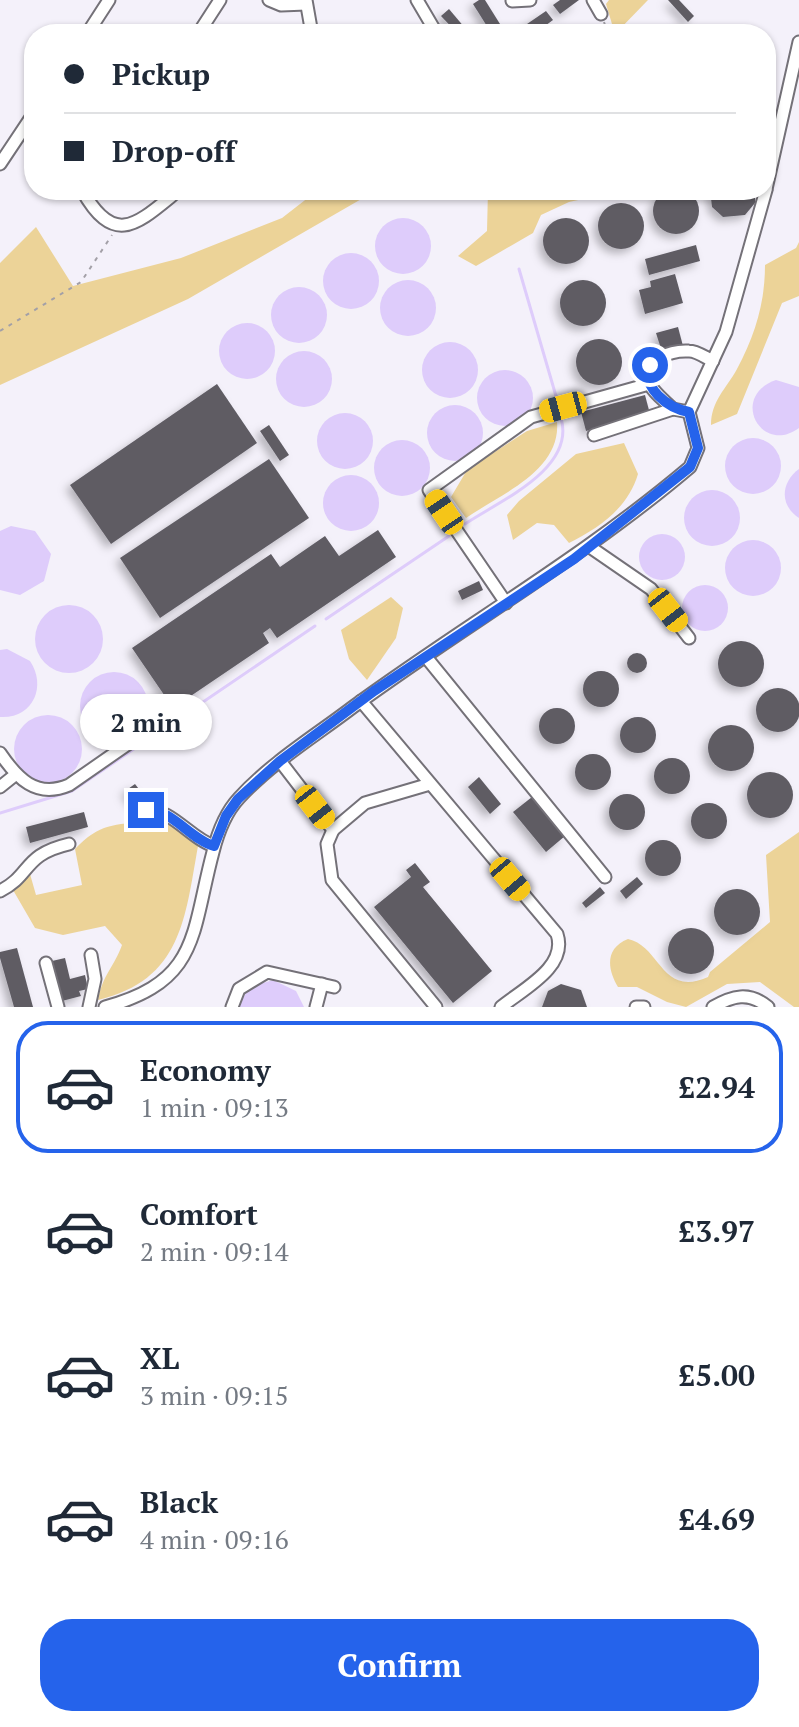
<!DOCTYPE html>
<html lang="en">
<head>
<meta charset="utf-8">
<style>
  :root { --surface:#fff; --page:#f2f2f3; --text:#1f2937; --muted:#747a83; --line:#e0e1e3; --accent:#2563eb }
  body { margin:0; font-family:"PT Serif",serif; background:var(--page); color:var(--text); height:100vh; display:flex; flex-direction:column; font-size:30px; white-space:nowrap }
  * { box-sizing:border-box; margin:0 }
  p { font-size:26px; color:var(--muted) }
  .icon { flex:none; width:44px; height:44px; fill:none; stroke:currentColor; stroke-width:2; stroke-linecap:round; stroke-linejoin:round }
  .map { position:relative; height:1007px; overflow:hidden }
  .drawer { display:flex; flex-direction:column; background:var(--surface); flex:1 }
  .drawer>* { flex:none }
  .top-card { position:absolute; left:24px; top:24px; width:752px; height:176px; border-radius:32px; box-shadow:0 2px 6px #0004; display:grid; align-content:center; height:176px; padding:0 40px; background:var(--surface) }
  .end { position:absolute; width:36px; height:36px; margin:-18px; border:10px solid #2563eb; background:#fff; box-shadow:0 0 0 4px #fff }
  .from { border-radius:50% }
  .bubble { position:absolute; height:56px; border-radius:28px; background:var(--surface); box-shadow:0 2px 6px #0004; font-size:26px; font-weight:700; line-height:56px; text-align:center }
  .car { position:absolute; width:24px; height:48px; margin:-24px -12px; border-radius:10px; box-shadow:0 0 6px 2px #0007; background:linear-gradient(#f5c518 24%,#345 0 40%,#f5c518 0 76%,#345 0 86%,#f5c518 0) }
  .top-card b { display:flex; align-items:center; gap:28px; height:76px; font-size:30px }
  .top-card b+b { border-top:2px solid var(--line) }
  .top-card i { width:20px; height:20px; background:var(--text) }
  ul { padding:14px 0 0; list-style:none }
  li { display:flex; align-items:center; gap:24px; height:132px; margin:0 16px 12px; padding:0 24px; border:4px solid transparent; border-radius:32px }
  li div { flex:1 }
  li b { display:block; font-size:30px }
  li em { font-style:normal; font-weight:700 }
  li.on { border-color:var(--accent) }
  li>.icon { width:72px; height:72px; stroke-width:1.5 }
  .cta { display:flex; gap:16px; margin-top:auto; padding:16px 40px }
  .cta a { flex:1; height:92px; border-radius:32px; background:var(--accent); color:#fff; font-size:32px; font-weight:700; line-height:92px; text-align:center }
  .map>svg:first-child { display:block }
</style>
</head>
<body>
<div class="map">
<svg width="799" height="1007" viewBox="0 0 799 1007">
  <defs>
    <filter id="shadow"><feDropShadow dx="-4.5" dy="4.5" stdDeviation="4" flood-color="#0004"/></filter>
  </defs>
  <rect width="100%" height="100%" fill="#f4f1fa"/>
  <g fill="#ecd398">
    <path d="M609 0H648L615 34 606 4Z"/>
    <path d="M318 190H377L188 299 0 385V263L36 227 73 286 181 258 282 218Z"/>
    <path d="M488 190H601L606 194 569 202 541 215 533 233 476 266 458 256 487 231Z"/>
    <path d="M799 242V296L782 303 737 414 711 425C711 401 726 389 737 369 755 335 765 303 765 265L796 248Z"/>
    <path d="M557 422C561 471 501 494 466 518L451 497 467 470 527 431Z"/>
    <path d="M624 443 638 474C628 508 599 528 569 543L554 525 537 523 513 540 507 515 519 501 576 454Z"/>
    <path d="M391 597 403 608 396 638 367 680 349 659 341 630Z"/>
    <path d="M148 821H167L198 846C185 918 182 980 98 1000 102 976 114 967 122 945L105 926 63 935 35 928 13 890 30 874 36 895 82 885 75 849C100 823 114 825 148 821Z"/>
    <path d="M799 832V1007H794L760 982 727 984 686 1007 667 1002 637 987H618C607 969 605 948 628 939 661 946 661 998 708 977L710 972 770 922 766 855Z"/>
  </g>
  <g fill="#deccfb">
    <circle cx="403" cy="246" r="28"/>
    <circle cx="351" cy="281" r="28"/>
    <circle cx="408" cy="308" r="28"/>
    <circle cx="299" cy="315" r="28"/>
    <circle cx="247" cy="351" r="28"/>
    <circle cx="450" cy="370" r="28"/>
    <circle cx="304" cy="379" r="28"/>
    <circle cx="505" cy="398" r="28"/>
    <path d="M776 380 799 387V428C761 456 729 396 776 380Z"/>
    <circle cx="455" cy="433" r="28"/>
    <circle cx="345" cy="441" r="28"/>
    <circle cx="753" cy="466" r="28"/>
    <circle cx="402" cy="468" r="28"/>
    <path d="M799 469V518C779 505 781 482 799 469Z"/>
    <circle cx="351" cy="503" r="28"/>
    <circle cx="712" cy="518" r="28"/>
    <path d="M11 526 35 531 51 554 44 581 20 595 0 590V531Z"/>
    <circle cx="662" cy="557" r="23"/>
    <circle cx="753" cy="568" r="28"/>
    <circle cx="705" cy="608" r="23"/>
    <circle cx="69" cy="639" r="34"/>
    <path d="M7 649 30 661C47 686 33 719 0 717V650Z"/>
    <circle cx="114" cy="706" r="34"/>
    <circle cx="48" cy="749" r="34"/>
    <path d="M273 980 296 991 304 1007H237L250 987Z"/>
  </g>
  <g fill="none" stroke-linecap="round" stroke-linejoin="round">
    <g stroke="#deccfb" stroke-width="3">
      <path d="M519 269 558 403"/>
      <path d="M465 524C499 501 576 469 561 418"/>
      <path d="M326 619 449 536"/>
      <path d="M0 813 72 791 315 626"/>
    </g>
  </g>
  <g fill="#5f5c64" filter="url(#shadow)">
    <path d="M479 0H485L500 24 490 31 473 4Z"/>
    <path d="M560 0H579L560 14 553 5Z"/>
    <path d="M668 0H679L694 16 688 22Z"/>
    <path d="M449 9 465 28 458 34 441 16Z"/>
    <path d="M546 11 553 20 534 34 527 24Z"/>
    <path d="M522 27V34H502V28Z"/>
    <circle cx="676" cy="211" r="23"/>
    <path d="M710 190H755V203L745 215 723 217 712 207Z"/>
    <circle cx="621" cy="226" r="23"/>
    <circle cx="566" cy="241" r="23"/>
    <path d="M696 245 700 261 649 275 645 259Z"/>
    <path d="M675 274 683 303 645 314 639 290 651 287 650 281Z"/>
    <circle cx="583" cy="303" r="23"/>
    <path d="M678 327 683 346 662 352 656 333Z"/>
    <circle cx="599" cy="362" r="23"/>
    <path d="M217 384 257 443 111 544 70 485Z"/>
    <path d="M645 395 650 414 586 431 581 412Z"/>
    <path d="M269 425 289 455 280 461 260 431Z"/>
    <path d="M269 459 309 518 160 618 120 558Z"/>
    <path d="M378 530 396 557 277 638 270 628 263 633 269 643 173 708 132 648 271 554 280 567 325 536 339 556Z"/>
    <path d="M479 581 483 590 462 600 458 591Z"/>
    <circle cx="741" cy="664" r="23"/>
    <circle cx="637" cy="663" r="10"/>
    <circle cx="601" cy="689" r="18"/>
    <circle cx="778" cy="710" r="22"/>
    <circle cx="557" cy="726" r="18"/>
    <circle cx="638" cy="735" r="18"/>
    <circle cx="731" cy="748" r="23"/>
    <circle cx="593" cy="772" r="18"/>
    <circle cx="672" cy="776" r="18"/>
    <circle cx="770" cy="795" r="23"/>
    <path d="M479 777 501 804 490 814 468 787Z"/>
    <path d="M135 784 145 797 135 805 125 791Z"/>
    <circle cx="627" cy="812" r="18"/>
    <path d="M532 797 565 836 546 852 513 812Z"/>
    <circle cx="709" cy="821" r="18"/>
    <path d="M84 812 88 827 30 843 26 827Z"/>
    <circle cx="663" cy="858" r="18"/>
    <path d="M415 863 430 882 423 887 492 971 453 1003 374 907 411 877 406 870Z"/>
    <path d="M637 877 643 884 626 899 620 891Z"/>
    <path d="M600 887 605 893 586 908 582 903Z"/>
    <circle cx="737" cy="912" r="23"/>
    <circle cx="691" cy="951" r="23"/>
    <path d="M17 948 33 1007H14L0 958V952Z"/>
    <path d="M65 958 70 979 85 975 88 989 79 991 81 996 62 1001 52 961Z"/>
    <path d="M561 984 581 990 587 1007H542L548 991Z"/>
  </g>
  <g fill="none" stroke-linecap="round" stroke-linejoin="round">
    <defs>
      <g id="minor">
        <path d="M269 0 281 5 306 4"/>
        <path d="M306 0 312 34"/>
        <path d="M417 0 437 34"/>
        <path d="M593 0 601 14"/>
        <path d="M512 1 530 0"/>
        <path d="M87 34 109 0"/>
        <path d="M198 34 220 0"/>
        <path d="M0 164 34 113"/>
        <path d="M766 189 799 42"/>
        <path d="M82 190C115 249 138 223 179 190"/>
        <path d="M673 409C665 401 651 391 648 380 641 359 673 350 689 351 697 351 706 358 713 361"/>
        <path d="M594 435 673 409 689 412"/>
        <path d="M590 547 651 589 689 638"/>
        <path d="M506 603 429 490 531 417 649 384"/>
        <path d="M426 657 605 877"/>
        <path d="M361 701 557 934C568 967 523 989 501 1007"/>
        <path d="M0 753C17 778 36 799 69 785L161 721"/>
        <path d="M280 761 333 830 327 844 332 880 436 1007"/>
        <path d="M0 787 15 775"/>
        <path d="M139 814 146 810C171 808 191 839 214 846"/>
        <path d="M333 830 365 803 430 784"/>
        <path d="M0 891C32 875 22 855 69 844"/>
        <path d="M46 963 58 1007"/>
        <path d="M89 1007 95 979 91 955"/>
        <path d="M105 1007C200 981 191 934 213 852 218 832 225 813 239 798 272 762 315 736 353 707 465 625 584 557 690 467L698 448 689 412 726 332 766 190"/>
        <path d="M232 1007 239 989 267 972 334 987"/>
        <path d="M316 1007 322 984"/>
        <path d="M636 1007H644"/>
        <path d="M713 1007C732 996 749 991 768 1007"/>
      </g>
    </defs>
    <use href="#minor" stroke="#747178" stroke-width="15"/>
    <g stroke="#a3a0a7" stroke-width="2" stroke-dasharray="4 6" stroke-linecap="butt">
      <path d="M604 22 608 34"/>
      <path d="M0 331 81 282 112 235"/>
    </g>
    <use href="#minor" stroke="#fff" stroke-width="11"/>
  </g>
  <g fill="none" stroke-linecap="round" stroke-linejoin="round">
    <path stroke="#2563eb" stroke-width="10" d="M146 810C171 808 191 840 214 846L226 816 238 799 280 761 374 691 574 559 690 467 698 448 689 412C668 408 641 388 650 365"/>
  </g>
</svg>
<i class="end from" style="left:650px;top:365px"></i>
<i class="end" style="left:146px;top:810px"></i>
<div class="bubble" style="left:80px;top:694px;width:132px">2 min</div>
<i class="car" style="left:563px;top:407px;rotate:255deg"></i>
<i class="car" style="left:444px;top:512px;rotate:326deg"></i>
<i class="car" style="left:668px;top:610px;rotate:142deg"></i>
<i class="car" style="left:315px;top:807px;rotate:142deg"></i>
<i class="car" style="left:510px;top:879px;rotate:140deg"></i>
<div class="top-card">
<b><i class="from"></i>Pickup</b>
<b><i></i>Drop-off</b>
</div>
</div>
<section class="drawer">
<ul>
<li class="on"><svg class="icon" aria-label="car" viewBox="0 0 24 24"><path d="M5 17H2v-5l4-1 3-4h7l3 4 3 1v5h-3M9 17h6M6 11h13"/><circle cx="7" cy="17" r="2"/><circle cx="17" cy="17" r="2"/></svg><div><b>Economy</b><p>1 min · 09:13</p></div><em>£2.94</em></li>
<li><svg class="icon" aria-label="car" viewBox="0 0 24 24"><path d="M5 17H2v-5l4-1 3-4h7l3 4 3 1v5h-3M9 17h6M6 11h13"/><circle cx="7" cy="17" r="2"/><circle cx="17" cy="17" r="2"/></svg><div><b>Comfort</b><p>2 min · 09:14</p></div><em>£3.97</em></li>
<li><svg class="icon" aria-label="car" viewBox="0 0 24 24"><path d="M5 17H2v-5l4-1 3-4h7l3 4 3 1v5h-3M9 17h6M6 11h13"/><circle cx="7" cy="17" r="2"/><circle cx="17" cy="17" r="2"/></svg><div><b>XL</b><p>3 min · 09:15</p></div><em>£5.00</em></li>
<li><svg class="icon" aria-label="car" viewBox="0 0 24 24"><path d="M5 17H2v-5l4-1 3-4h7l3 4 3 1v5h-3M9 17h6M6 11h13"/><circle cx="7" cy="17" r="2"/><circle cx="17" cy="17" r="2"/></svg><div><b>Black</b><p>4 min · 09:16</p></div><em>£4.69</em></li>
</ul>
<div class="cta"><a>Confirm</a></div>
</section>
</body>
</html>
